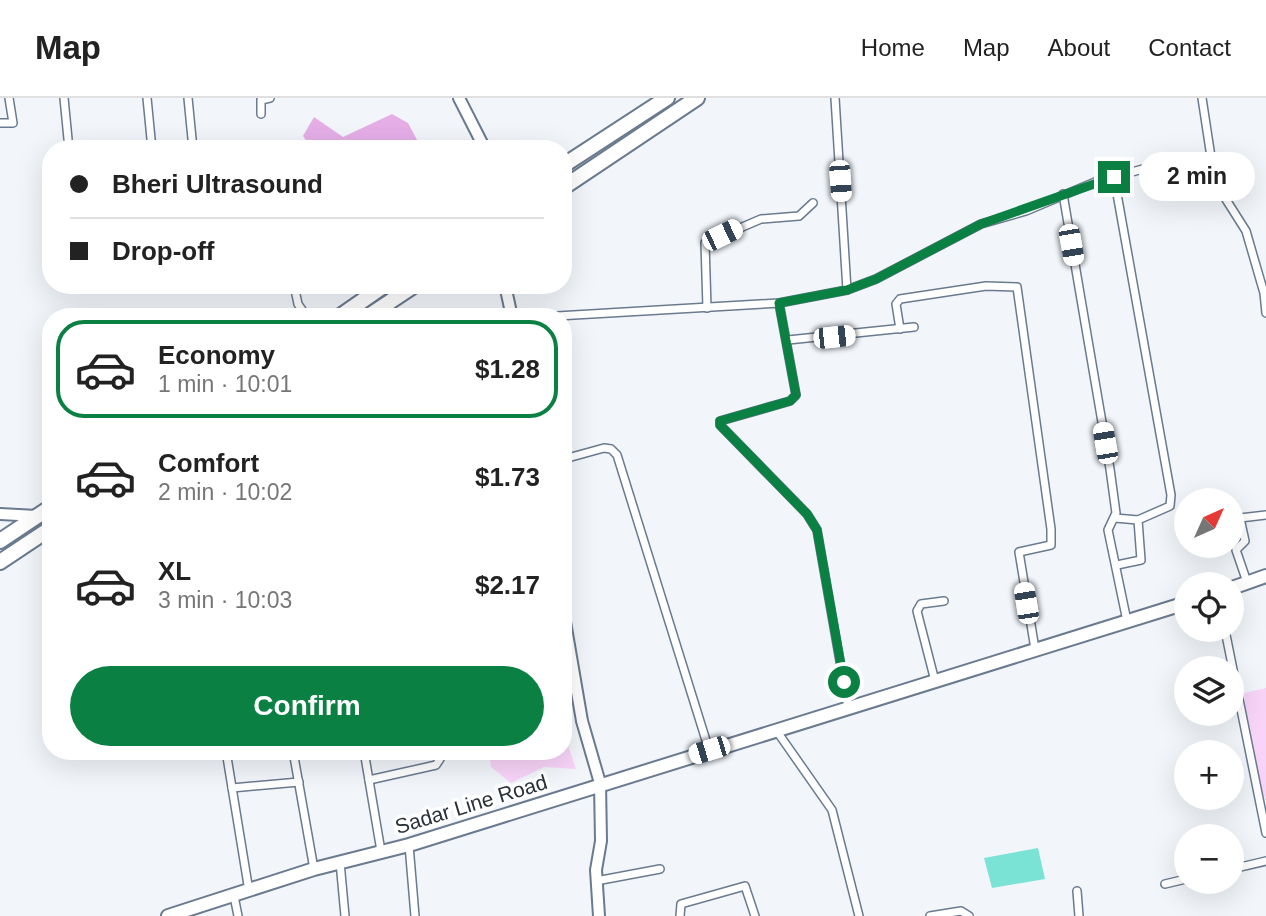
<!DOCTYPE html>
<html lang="en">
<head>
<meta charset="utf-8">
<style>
  :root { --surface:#fff; --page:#f6f6f6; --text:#222; --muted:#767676; --line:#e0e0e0; --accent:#0b8043 }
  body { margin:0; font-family:Arial,sans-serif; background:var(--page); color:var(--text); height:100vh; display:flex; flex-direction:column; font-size:26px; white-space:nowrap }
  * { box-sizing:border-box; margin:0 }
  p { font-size:23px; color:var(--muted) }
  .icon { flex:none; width:38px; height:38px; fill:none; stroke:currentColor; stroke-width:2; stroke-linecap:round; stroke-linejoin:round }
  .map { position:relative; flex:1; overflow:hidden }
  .side { position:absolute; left:42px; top:210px; width:530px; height:452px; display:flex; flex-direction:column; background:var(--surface); border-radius:28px; box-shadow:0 7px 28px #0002 }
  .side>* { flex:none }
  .banner { position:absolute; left:42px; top:42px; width:530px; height:154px; border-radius:28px; box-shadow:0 7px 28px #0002; display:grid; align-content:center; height:154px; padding:0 28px; background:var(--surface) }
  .needle { width:46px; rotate:45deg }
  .tools { position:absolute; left:1174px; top:390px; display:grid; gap:14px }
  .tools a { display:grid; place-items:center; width:70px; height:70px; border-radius:50%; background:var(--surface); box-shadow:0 7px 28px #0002; font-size:35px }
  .end { position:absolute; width:32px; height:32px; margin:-16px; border:9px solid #0b8043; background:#fff; box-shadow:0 0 0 4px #fff }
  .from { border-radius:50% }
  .bubble { position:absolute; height:49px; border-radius:24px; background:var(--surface); box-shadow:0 7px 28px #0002; font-size:23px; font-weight:800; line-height:49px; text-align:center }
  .car { position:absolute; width:21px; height:42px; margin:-21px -10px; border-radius:9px; box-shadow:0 0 5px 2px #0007; background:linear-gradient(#fff 24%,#345 0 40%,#fff 0 76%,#345 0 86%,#fff 0) }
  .banner b { display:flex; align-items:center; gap:24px; height:66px; font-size:26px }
  .banner b+b { border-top:2px solid var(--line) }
  .banner i { width:18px; height:18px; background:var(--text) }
  ul { padding:12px 0 0; list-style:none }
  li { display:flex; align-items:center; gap:21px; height:98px; margin:0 14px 10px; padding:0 14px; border:4px solid transparent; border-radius:28px }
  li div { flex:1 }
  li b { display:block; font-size:26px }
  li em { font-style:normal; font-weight:800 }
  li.on { border-color:var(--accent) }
  li>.icon { width:63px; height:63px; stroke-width:1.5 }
  .primary-button { display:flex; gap:14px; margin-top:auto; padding:14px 28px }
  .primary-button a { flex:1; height:80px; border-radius:42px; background:var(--accent); color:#fff; font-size:28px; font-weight:800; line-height:80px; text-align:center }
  header { display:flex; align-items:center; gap:42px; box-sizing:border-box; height:98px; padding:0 35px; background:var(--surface); border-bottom:2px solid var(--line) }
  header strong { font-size:33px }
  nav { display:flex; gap:38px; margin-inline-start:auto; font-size:24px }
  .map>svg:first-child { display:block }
</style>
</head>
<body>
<header>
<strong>Map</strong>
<nav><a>Home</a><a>Map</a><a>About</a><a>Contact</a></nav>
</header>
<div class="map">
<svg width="1266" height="818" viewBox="0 0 1266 818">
  <rect width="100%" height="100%" fill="#f2f6fb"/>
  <g fill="#f8d4f9">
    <path d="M1266 590V702L1255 680 1244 595Z"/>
    <path d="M564 635 576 671 544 669 511 685 491 669 489 656 492 653H564Z"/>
  </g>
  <path fill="#e5aee7" d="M392 16 408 25 422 51H312L303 38 314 19 343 39Z"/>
  <path fill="#7be2d6" d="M1038 750 1045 781 992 790 984 760Z"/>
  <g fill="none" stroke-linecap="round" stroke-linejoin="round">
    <defs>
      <g id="street">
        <path d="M64 0 68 41"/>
        <path d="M147 0 152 51"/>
        <path d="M188 0 193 51"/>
        <path d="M835 0 847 192"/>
        <path d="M1202 0 1213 72 1220 92 1246 133 1264 195 1266 215"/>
        <path d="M261 16V2L270 0"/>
        <path d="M0 25H13L9 0"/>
        <path d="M1114 79 1171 397 1170 408 1138 422 1141 462 1117 467"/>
        <path d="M1063 96 1110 371 1116 415 1108 432 1127 523"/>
        <path d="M294 187 298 206 307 219"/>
        <path d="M779 205 847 192 876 181 981 126 1026 113 1095 84 1154 68"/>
        <path d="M707 210 705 145 761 121 799 118 813 105"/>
        <path d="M540 219 779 205 796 297 790 303 720 323V327L807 416 817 432 848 609"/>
        <path d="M900 231 896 206 900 201 986 188 1017 189 1051 431V447L1019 454 1035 551"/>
        <path d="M788 242 914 229"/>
        <path d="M564 361 604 350 611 351 617 357 709 652"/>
        <path d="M1115 420 1138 422"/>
        <path d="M1247 484 1236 452 1245 443 1240 420 1266 417"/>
        <path d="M1225 532 1266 735"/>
        <path d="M935 583 917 513 921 506 944 503"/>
        <path d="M776 632 832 712 859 818"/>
        <path d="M226 653 249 793"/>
        <path d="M293 653 314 771"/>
        <path d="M364 653 381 753"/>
        <path d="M369 682 436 667 440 661 438 653"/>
        <path d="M232 690 299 684"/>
        <path d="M409 747 415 818"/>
        <path d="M340 764 345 818"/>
        <path d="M1232 771 1266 763"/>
        <path d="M596 783 660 771"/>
        <path d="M1165 786 1186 781"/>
        <path d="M1077 793 1079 818"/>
        <path d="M234 798 238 818"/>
        <path d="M680 818 681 806 745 788 755 818"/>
        <path d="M930 818 961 813 969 818"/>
      </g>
      <g id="secondary">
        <path d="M459 0 485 51"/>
        <path d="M505 187 512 219"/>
        <path d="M0 416 37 418"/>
        <path d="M564 518 582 623 600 685 601 743 596 772 599 818"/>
      </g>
      <g id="primary">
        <path d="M1232 490 1266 478"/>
        <path d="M168 818 314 771 409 747 1186 505"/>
      </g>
      <g id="highway">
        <path d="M564 67 667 0"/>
        <path d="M564 89 697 0"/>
        <path d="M339 219 385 187"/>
        <path d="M367 219 415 187"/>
        <path d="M0 443 51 409"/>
        <path d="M0 464 51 430"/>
      </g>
    </defs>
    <use href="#street" stroke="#6a7a8f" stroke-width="10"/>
    <use href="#secondary" stroke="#6a7a8f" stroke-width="14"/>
    <use href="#primary" stroke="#6a7a8f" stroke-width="16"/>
    <use href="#highway" stroke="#6a7a8f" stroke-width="18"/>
    <use href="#street" stroke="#fff" stroke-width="7"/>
    <use href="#secondary" stroke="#fff" stroke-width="10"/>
    <use href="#primary" stroke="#fff" stroke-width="12"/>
    <use href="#highway" stroke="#fff" stroke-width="14"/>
  </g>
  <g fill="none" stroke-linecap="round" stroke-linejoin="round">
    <path stroke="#0b8043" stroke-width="9" d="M844 584 817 432 807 416 720 327V323L790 303 796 297 779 205 847 192 876 181 981 126 1114 79"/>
  </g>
  <g text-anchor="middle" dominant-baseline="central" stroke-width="7" stroke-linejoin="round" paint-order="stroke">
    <g font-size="21" fill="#293039" stroke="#fff">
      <text transform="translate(471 706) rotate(-17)">Sadar Line Road</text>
    </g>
  </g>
</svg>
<div class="tools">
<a><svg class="needle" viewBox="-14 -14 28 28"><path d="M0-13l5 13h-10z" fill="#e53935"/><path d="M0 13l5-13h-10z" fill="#767676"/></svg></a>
<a><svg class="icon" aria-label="locate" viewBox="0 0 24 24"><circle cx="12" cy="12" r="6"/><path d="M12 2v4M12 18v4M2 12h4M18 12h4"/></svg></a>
<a><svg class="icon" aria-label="layers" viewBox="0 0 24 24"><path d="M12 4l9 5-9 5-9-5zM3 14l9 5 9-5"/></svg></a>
<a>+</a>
<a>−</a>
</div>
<i class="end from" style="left:844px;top:584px"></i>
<i class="end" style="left:1114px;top:79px"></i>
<div class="bubble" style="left:1139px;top:54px;width:116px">2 min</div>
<i class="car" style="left:840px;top:83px;rotate:176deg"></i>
<i class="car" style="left:722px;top:137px;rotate:64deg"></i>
<i class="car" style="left:1071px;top:147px;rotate:170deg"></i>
<i class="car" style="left:834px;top:239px;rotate:84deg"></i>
<i class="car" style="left:1105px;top:345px;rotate:350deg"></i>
<i class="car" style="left:1026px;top:505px;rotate:351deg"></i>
<i class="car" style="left:709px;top:652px;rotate:253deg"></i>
<div class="banner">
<b><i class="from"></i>Bheri Ultrasound</b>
<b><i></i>Drop-off</b>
</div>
<section class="side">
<ul>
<li class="on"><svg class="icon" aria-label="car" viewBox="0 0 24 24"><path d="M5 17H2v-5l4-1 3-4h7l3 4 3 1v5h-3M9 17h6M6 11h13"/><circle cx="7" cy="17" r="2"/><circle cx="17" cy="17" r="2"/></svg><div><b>Economy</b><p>1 min · 10:01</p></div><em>$1.28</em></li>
<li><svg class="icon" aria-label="car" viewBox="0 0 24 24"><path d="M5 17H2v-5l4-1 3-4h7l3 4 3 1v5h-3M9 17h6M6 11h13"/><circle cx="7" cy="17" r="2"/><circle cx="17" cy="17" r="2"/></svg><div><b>Comfort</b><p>2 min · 10:02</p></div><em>$1.73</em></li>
<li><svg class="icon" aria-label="car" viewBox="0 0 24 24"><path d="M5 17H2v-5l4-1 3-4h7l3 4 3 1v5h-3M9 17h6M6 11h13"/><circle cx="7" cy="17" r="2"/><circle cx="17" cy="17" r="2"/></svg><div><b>XL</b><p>3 min · 10:03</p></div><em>$2.17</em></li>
</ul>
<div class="primary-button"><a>Confirm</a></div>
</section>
</div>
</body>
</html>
